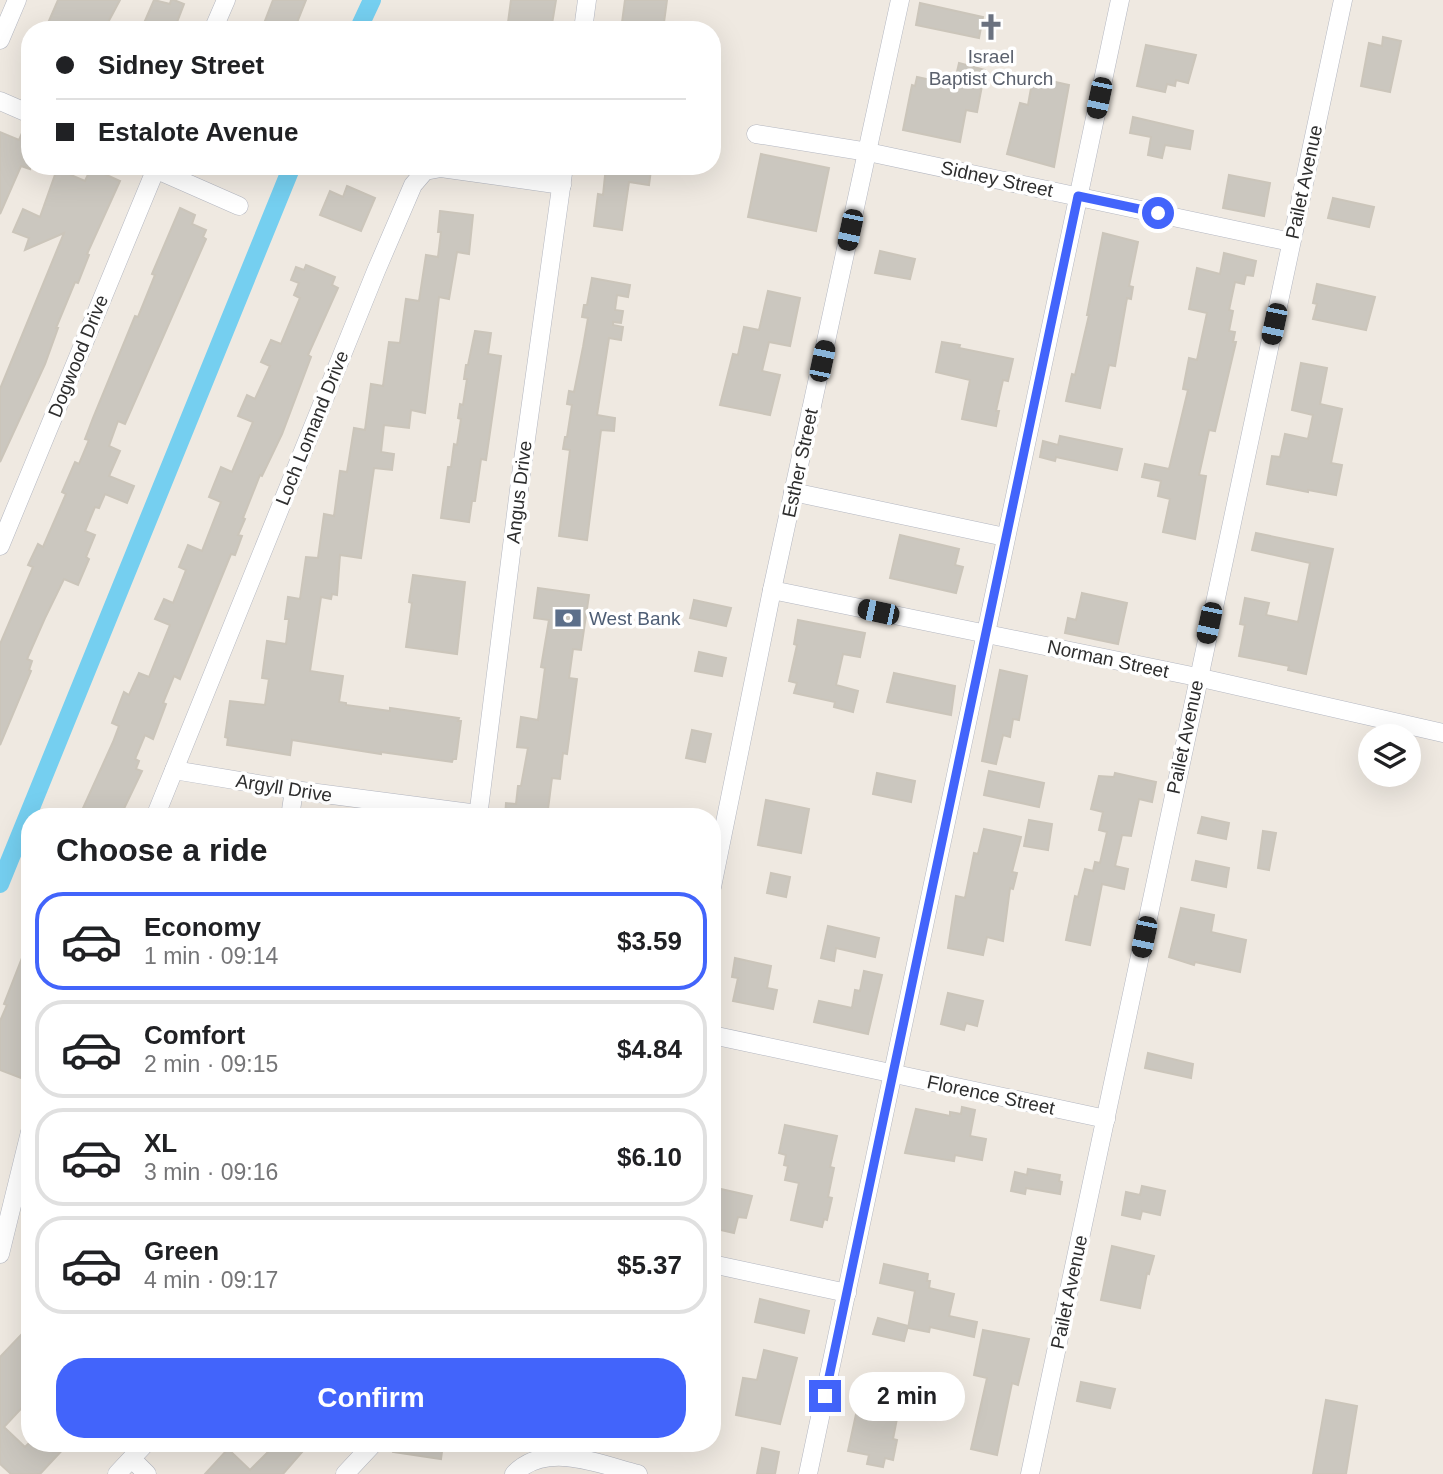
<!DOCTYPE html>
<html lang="en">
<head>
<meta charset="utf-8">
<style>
  :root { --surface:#fff; --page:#f6f6f6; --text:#202124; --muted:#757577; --line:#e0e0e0; --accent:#4264fb }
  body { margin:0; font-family:Helvetica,sans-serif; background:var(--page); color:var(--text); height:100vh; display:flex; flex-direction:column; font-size:26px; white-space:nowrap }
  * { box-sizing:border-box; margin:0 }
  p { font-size:23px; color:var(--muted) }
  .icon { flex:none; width:38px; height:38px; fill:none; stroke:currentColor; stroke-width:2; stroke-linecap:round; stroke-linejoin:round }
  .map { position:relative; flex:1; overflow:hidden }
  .details { position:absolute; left:21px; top:808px; width:700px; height:644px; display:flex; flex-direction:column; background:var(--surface); border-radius:28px; box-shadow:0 7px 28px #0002 }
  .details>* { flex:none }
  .banner { position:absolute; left:21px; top:21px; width:700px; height:154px; border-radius:28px; box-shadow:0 7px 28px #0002; display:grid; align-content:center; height:154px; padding:0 35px; background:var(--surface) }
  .tools { position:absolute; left:1358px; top:724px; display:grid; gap:14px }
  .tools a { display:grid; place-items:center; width:63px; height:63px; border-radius:50%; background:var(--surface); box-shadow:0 7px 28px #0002; font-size:35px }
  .end { position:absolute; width:32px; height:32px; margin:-16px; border:9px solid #4264fb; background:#fff; box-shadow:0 0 0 4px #fff }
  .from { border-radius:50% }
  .bubble { position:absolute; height:49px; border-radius:24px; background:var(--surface); box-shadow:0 7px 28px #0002; font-size:23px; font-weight:600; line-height:49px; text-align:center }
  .car { position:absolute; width:21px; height:42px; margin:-21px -10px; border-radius:9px; box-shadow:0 0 5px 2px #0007; background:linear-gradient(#222 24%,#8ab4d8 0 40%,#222 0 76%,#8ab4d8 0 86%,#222 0) }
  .banner b { display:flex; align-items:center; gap:24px; height:66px; font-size:26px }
  .banner b+b { border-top:2px solid var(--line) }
  .banner i { width:18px; height:18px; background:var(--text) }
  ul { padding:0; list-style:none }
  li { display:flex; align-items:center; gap:21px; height:98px; margin:0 14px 10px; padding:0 21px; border:4px solid var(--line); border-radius:28px }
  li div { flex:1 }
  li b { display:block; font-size:26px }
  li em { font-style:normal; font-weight:600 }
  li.selected { border-color:var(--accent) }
  li>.icon { width:63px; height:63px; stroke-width:1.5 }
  h2 { padding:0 35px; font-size:32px; line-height:84px }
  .primary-button { display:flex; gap:14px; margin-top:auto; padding:14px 35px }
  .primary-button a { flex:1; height:80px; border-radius:28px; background:var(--accent); color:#fff; font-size:28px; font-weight:600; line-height:80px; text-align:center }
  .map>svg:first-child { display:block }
</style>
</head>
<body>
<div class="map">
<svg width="1443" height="1474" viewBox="0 0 1443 1474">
  <rect width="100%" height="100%" fill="#efe9e1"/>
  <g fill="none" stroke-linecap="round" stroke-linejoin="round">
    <g stroke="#75cff0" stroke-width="18">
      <path d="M358 30 372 0"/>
      <path d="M0 884 292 166"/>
    </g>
  </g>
  <g fill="#cbc7bf" stroke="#cbc5ba" stroke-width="2">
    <path d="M58 0H120L104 30H45Z"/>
    <path d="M154 0 170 4 171 0H174L184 4 174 30H141Z"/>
    <path d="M273 0H306L294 30H271L263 26Z"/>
    <path d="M511 0H556L551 30H507Z"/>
    <path d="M625 0H667L663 30H621Z"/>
    <path d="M920 3 983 17 979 38 916 25Z"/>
    <path d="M1383 37 1401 41 1390 92 1361 86 1369 43 1382 46Z"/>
    <path d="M1146 45 1196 55 1188 83 1176 80 1175 86 1167 84 1165 92 1137 86Z"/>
    <path d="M959 63 985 70 977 112 966 110 960 142 903 130 912 85 915 86 917 77 954 85Z"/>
    <path d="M1033 77 1069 85 1054 167 1007 154 1020 103 1028 105Z"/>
    <path d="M1133 117 1193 131 1190 149 1165 145 1162 158 1148 155 1151 137 1130 133Z"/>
    <path d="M26 124 30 125V169L21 166 0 214V132L19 140Z"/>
    <path d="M761 154 829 168 816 231 748 217Z"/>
    <path d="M606 166H642L641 169 651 170 649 185 629 182 622 230 594 226 598 194 603 195Z"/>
    <path d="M91 168 120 181 87 254 89 255 78 283 75 282 56 328H58L45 364 0 462V389L64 233 25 250 29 238 13 232 23 209 40 217 57 169 85 181Z"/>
    <path d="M1229 175 1270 183 1264 216 1223 208Z"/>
    <path d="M347 186 375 198 361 231 320 215 330 191 343 197Z"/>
    <path d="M1333 198 1374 207 1369 227 1328 218Z"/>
    <path d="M180 208 195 215 192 224 206 230 203 237 206 239 125 424 118 421 109 446 120 451 109 476 134 486 127 503 105 494 99 508 95 507 85 531 95 535 86 557 89 559 78 585 64 579 45 618 27 659 32 661 29 670 31 671 0 745V644L33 567 28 565 38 544 43 547 66 494 62 492 75 462 79 464 89 440 85 439 93 418 135 316 138 317 155 275 152 274Z"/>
    <path d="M440 211 473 215 469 254 457 252 449 299 439 297 425 413 411 410 409 428 384 425 381 452 394 454 392 470 374 468 361 558 340 555 337 595 332 594 331 599 321 597 310 671 343 676 339 702 346 703V705L390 711V708L459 718 458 721H461L456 759H453L452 762 381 752V754L292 740 290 755 227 745 228 738 225 737 230 701 265 705 269 679 262 678 267 641 286 644 289 619H285L288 597 300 599 306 557 318 558 324 514 334 516 340 471 347 472 354 428 365 430 371 384 383 386 389 342 400 343 406 299 419 301 426 255 438 257 441 232H438Z"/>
    <path d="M1103 233 1138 242 1129 286 1133 287 1131 299 1127 298 1115 366 1109 365 1100 408 1066 401 1072 374 1075 375 1089 315H1087Z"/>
    <path d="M880 251 915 259 910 279 875 273Z"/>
    <path d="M1224 253 1256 261 1253 276 1246 275 1244 284 1235 282 1229 310 1233 311 1229 331 1235 332 1233 342H1236L1215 431 1209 430 1199 475 1206 476 1195 539 1163 532 1170 499 1158 496 1161 481 1142 477 1145 464 1169 469 1188 390 1183 389 1189 358 1197 360 1207 313 1189 309 1197 268 1220 274Z"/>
    <path d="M306 265 335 277 332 285 338 288 308 355 311 357 282 434 262 476 260 475 243 518 245 519 238 535 242 536 235 555 231 554 180 679 174 676 163 703 166 704 153 739 145 735 135 759 139 761 136 769 142 771 120 817 110 813 108 817H79L113 742 119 726 112 723 124 692 129 695 139 673 149 677 170 625 155 619 164 599 173 603 186 570 179 567 188 545 202 551 221 502 209 497 221 467 232 472 253 422 238 416 247 395 255 399 270 366 261 362 271 340 281 344 300 298 294 295 299 283 291 280 296 267 304 270Z"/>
    <path d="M592 278 630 285 628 297 617 295 615 310 623 311 621 323 613 322V325L623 327 621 340 609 338 597 415 615 418 614 431 601 430 587 540 559 536 570 450 563 449 565 437H567L572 405 567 404 569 391 574 392 583 347 588 318 582 317 584 305H587Z"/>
    <path d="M1317 284 1375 297 1366 330 1313 319 1317 304 1313 303Z"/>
    <path d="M768 291 800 298 790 346 769 342 762 371 780 375 770 415 720 405 733 354 738 355 744 327 759 330Z"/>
    <path d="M475 331 491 333 488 354 501 356 486 460 481 459 475 501H472L469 522 441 518 448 467H451L454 444 457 445 461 419 458 418 460 404 463 405 467 379H464L466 365H468Z"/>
    <path d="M942 342 960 345 959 348 1013 359 1008 381 1003 380 996 411H999L996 426 962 419 970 380 936 372Z"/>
    <path d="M1301 363 1327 368 1320 404 1342 409 1331 463 1342 465 1336 495 1308 490V492L1267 484 1272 456 1280 457 1285 434 1308 439 1313 415 1292 410Z"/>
    <path d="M1060 436 1122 449 1117 470 1056 457 1055 461 1040 457 1043 441 1058 445Z"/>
    <path d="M1256 533 1333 549 1306 674 1288 670 1289 666 1239 656 1245 625 1240 624 1245 598 1269 603 1266 615 1298 622 1310 563 1252 550Z"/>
    <path d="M900 535 959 549 955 565 963 567 956 593 890 578Z"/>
    <path d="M413 575 465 582 457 654 406 647 412 603 409 602Z"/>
    <path d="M538 588 589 595 581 650 573 649 569 678 577 679 567 754 563 753 560 779 552 778 548 809H550L549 817H505L506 803 516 804 518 786H521L528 748 517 747 521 717 538 720 545 668 541 667 549 620 534 618Z"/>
    <path d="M1082 593 1127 603 1118 644 1065 633 1068 618 1076 620Z"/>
    <path d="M694 600 731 608 726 626 690 618Z"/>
    <path d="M798 620 865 633 860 657 843 654 836 685 858 691 853 712 834 707 835 702 794 693 797 683 789 681 797 645 794 644Z"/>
    <path d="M699 652 726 658 722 676 695 671Z"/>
    <path d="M1000 670 1027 676 1019 720 1013 719 1010 737 1003 735 996 764 982 761Z"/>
    <path d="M894 673 955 686 951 715 887 702Z"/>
    <path d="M692 730 711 734 705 762 686 758Z"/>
    <path d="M989 771 1044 783 1039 807 984 795Z"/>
    <path d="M877 773 915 781 911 802 873 794Z"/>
    <path d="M1115 773 1156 782 1152 802 1139 799 1131 836 1122 835 1115 866 1128 869 1124 889 1102 884 1090 945 1066 940 1075 896 1078 897 1085 869 1093 871 1095 862 1100 863 1107 832 1099 830 1103 812 1091 809 1099 776 1114 777Z"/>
    <path d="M766 800 809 809 801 853 758 845Z"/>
    <path d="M1202 817 1229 823 1226 839 1198 833Z"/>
    <path d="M1029 820 1052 824 1048 850 1024 846Z"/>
    <path d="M984 829 1021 837 1012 872 1017 873 1013 889 1010 888 1003 941 987 937 983 955 948 948 956 896 965 898 974 853 978 854Z"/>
    <path d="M1263 831 1276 833 1269 870 1258 868Z"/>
    <path d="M1196 861 1229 868 1226 887 1192 880Z"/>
    <path d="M771 873 790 877 786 897 767 893Z"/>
    <path d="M1181 908 1214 915 1211 932 1246 940 1240 972 1195 962 1194 965 1169 957Z"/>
    <path d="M828 926 879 938 875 957 836 948 834 961 821 958Z"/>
    <path d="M29 940 30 1023 23 1039 30 1042V1058L21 1078 0 1070V1021L7 1005 4 1004Z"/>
    <path d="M735 958 771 966 767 988 777 990 773 1009 733 1001 738 978 732 977Z"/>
    <path d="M864 971 882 975 868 1034 814 1022 819 1001 852 1008 855 990 860 991Z"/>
    <path d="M948 993 983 1001 977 1026 966 1023 964 1030 941 1024Z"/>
    <path d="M1148 1053 1193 1064 1191 1078 1145 1068Z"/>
    <path d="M962 1107 975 1110 970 1136 986 1139 982 1160 955 1155 954 1161 905 1153 916 1109 950 1116V1112L961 1114Z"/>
    <path d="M785 1125 837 1136 830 1167 834 1168 828 1197 832 1198 827 1220 824 1219 822 1227 791 1220 799 1183 785 1180 788 1166 784 1165 786 1155 779 1153Z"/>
    <path d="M1028 1169 1060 1175 1059 1181 1062 1182 1060 1194 1026 1188 1025 1194 1011 1191 1015 1172 1027 1175Z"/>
    <path d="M1142 1186 1165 1191 1160 1215 1142 1211 1140 1219 1122 1215 1126 1192 1140 1195Z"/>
    <path d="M712 1187 752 1196 746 1218 738 1217 734 1233 712 1228Z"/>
    <path d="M1112 1246 1154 1256 1149 1274 1147 1273 1140 1308 1101 1300Z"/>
    <path d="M884 1264 928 1274 927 1281H930L929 1288 954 1294 949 1316 977 1322 974 1337 930 1327 929 1332 908 1328 915 1291 880 1283Z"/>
    <path d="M760 1299 809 1311 804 1333 755 1322Z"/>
    <path d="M878 1318 908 1326 904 1341 873 1334Z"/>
    <path d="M983 1330 1029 1339 1018 1385 1012 1383 997 1455 971 1449 987 1378 974 1375Z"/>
    <path d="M22 1334 30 1341V1399L4 1427 25 1447 28 1444H68L40 1474H11L0 1464V1357Z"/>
    <path d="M764 1350 797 1358 780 1424 736 1415 743 1378 757 1380Z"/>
    <path d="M1081 1382 1115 1389 1110 1408 1077 1401Z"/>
    <path d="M860 1396 900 1403 893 1439 897 1440 893 1460 885 1458 883 1467 867 1464 869 1455 848 1451Z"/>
    <path d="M1326 1400 1357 1406 1346 1474H1313Z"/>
    <path d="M276 1444H309L283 1474H205L228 1449 250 1470Z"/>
    <path d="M394 1444H443L441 1459 393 1452Z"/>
    <path d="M762 1448 779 1452 775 1474H757Z"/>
  </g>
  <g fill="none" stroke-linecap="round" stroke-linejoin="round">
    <defs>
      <g id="minor">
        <path d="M213 30 226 0"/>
        <path d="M583 30 587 0"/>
        <path d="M0 40 17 0"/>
        <path d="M0 101 30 114"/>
        <path d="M756 134 868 152 1291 242"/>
        <path d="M148 166 239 206"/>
        <path d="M793 492 1005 537"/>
        <path d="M0 546 157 166"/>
        <path d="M772 590 1197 677 1443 733"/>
        <path d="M174 770 294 790 478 814"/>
        <path d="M155 817 376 271 413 185 425 171 441 168 562 185"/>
        <path d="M290 817 294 790"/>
        <path d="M478 817 520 482 564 166"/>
        <path d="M712 887 772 590 900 0"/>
        <path d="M712 1035 1106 1119"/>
        <path d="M0 1254 30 1132"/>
        <path d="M712 1264 847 1293"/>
        <path d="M132 1459 147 1474"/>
        <path d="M117 1474 145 1444"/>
        <path d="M345 1474 373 1444"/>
        <path d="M514 1474C546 1441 599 1464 638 1474"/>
        <path d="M808 1474 1120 0"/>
        <path d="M1030 1474 1343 0"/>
      </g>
    </defs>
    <use href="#minor" stroke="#b4b7c1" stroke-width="19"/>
    <use href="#minor" stroke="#fff" stroke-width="18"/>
  </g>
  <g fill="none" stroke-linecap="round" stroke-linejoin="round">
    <path stroke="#4264fb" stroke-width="9" d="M825 1396 1078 196 1158 213"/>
  </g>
  <defs>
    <symbol id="church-bare" viewBox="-9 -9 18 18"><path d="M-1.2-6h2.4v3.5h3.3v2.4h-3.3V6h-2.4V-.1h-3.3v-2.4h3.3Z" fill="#6b7280" stroke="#fff" stroke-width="2.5" paint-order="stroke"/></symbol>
    <symbol id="bank-bare" viewBox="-9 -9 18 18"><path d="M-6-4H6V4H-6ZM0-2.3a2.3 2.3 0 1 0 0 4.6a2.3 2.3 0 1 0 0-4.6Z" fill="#5c6f8a" stroke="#fff" stroke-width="2.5" paint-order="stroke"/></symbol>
  </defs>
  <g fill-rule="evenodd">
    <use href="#church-bare" x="972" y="8" width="38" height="38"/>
    <use href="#bank-bare" x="549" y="599" width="38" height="38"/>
  </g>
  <g text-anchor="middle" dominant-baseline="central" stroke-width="7" stroke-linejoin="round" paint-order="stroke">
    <g font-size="19" fill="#5b616d" stroke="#fff">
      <text x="991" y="56">Israel<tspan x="991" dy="22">Baptist Church</tspan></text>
    </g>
    <g font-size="19" fill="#2e2e2e" stroke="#fff">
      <text transform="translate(997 179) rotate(12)">Sidney Street</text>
      <text transform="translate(1304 182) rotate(-78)">Pailet Avenue</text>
      <text transform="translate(78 356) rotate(-68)">Dogwood Drive</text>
      <text transform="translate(312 428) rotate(-68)">Loch Lomand Drive</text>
      <text transform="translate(800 463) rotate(-78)">Esther Street</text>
      <text transform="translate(519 492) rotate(-83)">Angus Drive</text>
      <text transform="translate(1108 659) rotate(12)">Norman Street</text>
      <text transform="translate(1185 737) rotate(-78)">Pailet Avenue</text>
      <text transform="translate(284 788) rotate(9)">Argyll Drive</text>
      <text transform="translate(991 1095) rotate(12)">Florence Street</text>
      <text transform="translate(1069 1292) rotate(-78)">Pailet Avenue</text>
    </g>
    <g font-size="19" fill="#4e5e75" stroke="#fff" text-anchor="start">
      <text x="589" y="618">West Bank</text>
    </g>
  </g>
</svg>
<div class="tools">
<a><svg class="icon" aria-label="layers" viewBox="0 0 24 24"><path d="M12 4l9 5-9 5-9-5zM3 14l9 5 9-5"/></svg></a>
</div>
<i class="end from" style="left:1158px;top:213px"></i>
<i class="end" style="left:825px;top:1396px"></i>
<div class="bubble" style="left:849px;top:1372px;width:116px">2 min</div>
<i class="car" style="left:1099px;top:98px;rotate:192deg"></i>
<i class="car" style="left:850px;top:230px;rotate:192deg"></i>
<i class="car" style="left:1274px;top:324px;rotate:192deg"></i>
<i class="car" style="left:822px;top:361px;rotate:12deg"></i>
<i class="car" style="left:878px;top:612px;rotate:282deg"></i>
<i class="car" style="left:1209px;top:623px;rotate:192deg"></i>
<i class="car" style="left:1144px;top:937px;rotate:192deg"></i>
<div class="banner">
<b><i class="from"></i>Sidney Street</b>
<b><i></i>Estalote Avenue</b>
</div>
<section class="details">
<h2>Choose a ride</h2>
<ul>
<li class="selected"><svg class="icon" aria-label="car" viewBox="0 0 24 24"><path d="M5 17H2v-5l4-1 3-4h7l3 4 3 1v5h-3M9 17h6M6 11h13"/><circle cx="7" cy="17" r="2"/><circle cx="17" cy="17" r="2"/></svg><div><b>Economy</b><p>1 min · 09:14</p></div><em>$3.59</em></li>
<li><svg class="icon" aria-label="car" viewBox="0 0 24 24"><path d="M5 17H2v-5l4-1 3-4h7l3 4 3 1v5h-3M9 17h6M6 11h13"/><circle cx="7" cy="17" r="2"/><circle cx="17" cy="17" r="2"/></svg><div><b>Comfort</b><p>2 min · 09:15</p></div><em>$4.84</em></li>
<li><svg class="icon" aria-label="car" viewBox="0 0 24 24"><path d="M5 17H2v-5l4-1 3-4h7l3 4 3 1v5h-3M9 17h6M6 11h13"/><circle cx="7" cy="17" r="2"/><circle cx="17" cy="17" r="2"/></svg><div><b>XL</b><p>3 min · 09:16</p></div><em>$6.10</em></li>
<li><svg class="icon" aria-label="car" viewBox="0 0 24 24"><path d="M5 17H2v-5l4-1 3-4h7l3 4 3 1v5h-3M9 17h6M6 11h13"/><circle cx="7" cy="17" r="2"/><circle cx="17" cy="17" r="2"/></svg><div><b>Green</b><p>4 min · 09:17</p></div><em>$5.37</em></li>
</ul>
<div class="primary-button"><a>Confirm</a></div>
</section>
</div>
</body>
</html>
